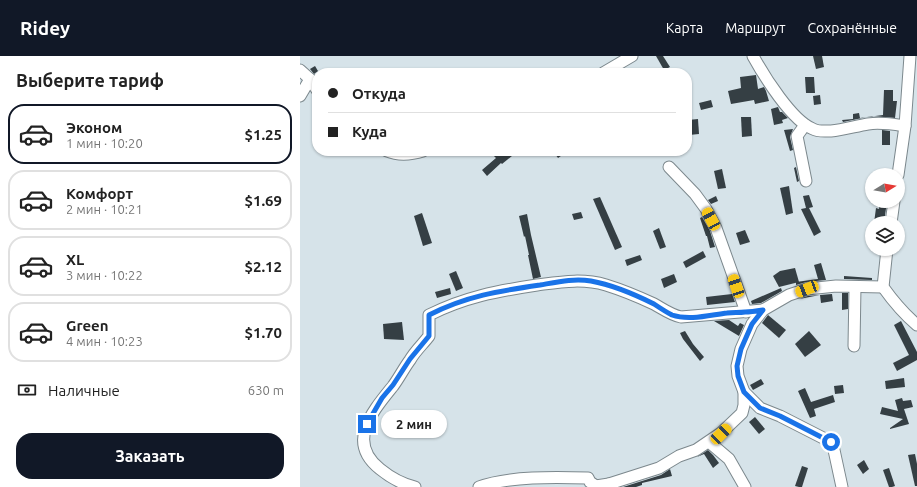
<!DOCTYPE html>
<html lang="ru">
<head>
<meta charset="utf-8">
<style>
  :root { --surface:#fff; --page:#f6f6f6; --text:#222; --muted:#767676; --line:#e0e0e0; --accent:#111827 }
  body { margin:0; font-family:Ubuntu,sans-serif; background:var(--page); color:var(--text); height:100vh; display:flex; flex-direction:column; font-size:15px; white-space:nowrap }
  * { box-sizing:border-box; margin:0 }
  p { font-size:13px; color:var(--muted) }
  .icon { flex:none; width:22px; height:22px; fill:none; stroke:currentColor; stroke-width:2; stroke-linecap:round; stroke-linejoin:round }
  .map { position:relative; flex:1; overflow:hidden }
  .sheet { display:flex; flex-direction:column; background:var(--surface); width:300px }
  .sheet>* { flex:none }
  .top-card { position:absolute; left:12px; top:12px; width:380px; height:88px; border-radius:16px; box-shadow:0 1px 3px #0004; display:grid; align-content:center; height:88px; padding:0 16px; background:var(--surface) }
  .needle { width:26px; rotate:79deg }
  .fabs { position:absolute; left:565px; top:112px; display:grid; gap:8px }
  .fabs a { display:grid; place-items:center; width:40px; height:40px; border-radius:50%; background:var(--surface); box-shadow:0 1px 3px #0004; font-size:20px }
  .end { position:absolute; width:18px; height:18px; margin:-9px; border:5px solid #1a73e8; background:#fff; box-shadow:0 0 0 2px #fff }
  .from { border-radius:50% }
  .bubble { position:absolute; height:28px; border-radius:14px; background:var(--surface); box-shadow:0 1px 3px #0004; font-size:13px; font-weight:700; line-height:28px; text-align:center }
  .car { position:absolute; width:12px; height:24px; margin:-12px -6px; border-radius:5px; box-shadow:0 0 3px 1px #0007; background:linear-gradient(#f5c518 24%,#345 0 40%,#f5c518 0 76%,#345 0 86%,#f5c518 0) }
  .top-card b { display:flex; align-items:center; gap:14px; height:38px; font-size:15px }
  .top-card b+b { border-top:1px solid var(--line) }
  .top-card i { width:10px; height:10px; background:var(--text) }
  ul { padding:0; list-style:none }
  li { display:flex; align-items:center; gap:12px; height:60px; margin:0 8px 6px; padding:0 8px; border:2px solid var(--line); border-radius:16px }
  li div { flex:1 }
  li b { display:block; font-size:15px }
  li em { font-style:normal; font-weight:700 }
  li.current { border-color:var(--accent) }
  li>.icon { width:36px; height:36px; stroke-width:1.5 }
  h2 { padding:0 16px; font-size:18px; line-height:48px }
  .pay { display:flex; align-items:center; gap:10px; height:44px; padding:0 16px; font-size:15px }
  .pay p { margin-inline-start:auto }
  .action { display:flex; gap:8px; margin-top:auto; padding:8px 16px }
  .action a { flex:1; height:46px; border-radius:16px; background:var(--accent); color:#fff; font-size:16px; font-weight:700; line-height:46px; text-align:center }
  header { display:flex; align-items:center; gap:24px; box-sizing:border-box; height:56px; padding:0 20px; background:var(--accent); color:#fff }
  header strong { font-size:19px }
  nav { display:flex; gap:22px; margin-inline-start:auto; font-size:14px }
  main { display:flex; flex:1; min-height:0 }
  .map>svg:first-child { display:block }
</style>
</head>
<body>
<header>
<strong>Ridey</strong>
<nav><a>Карта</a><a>Маршрут</a><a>Сохранённые</a></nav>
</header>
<main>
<section class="sheet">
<h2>Выберите тариф</h2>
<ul>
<li class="current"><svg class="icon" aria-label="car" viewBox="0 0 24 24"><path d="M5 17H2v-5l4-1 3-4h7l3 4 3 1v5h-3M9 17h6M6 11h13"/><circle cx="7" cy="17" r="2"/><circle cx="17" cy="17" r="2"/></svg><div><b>Эконом</b><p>1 мин · 10:20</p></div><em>$1.25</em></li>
<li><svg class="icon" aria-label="car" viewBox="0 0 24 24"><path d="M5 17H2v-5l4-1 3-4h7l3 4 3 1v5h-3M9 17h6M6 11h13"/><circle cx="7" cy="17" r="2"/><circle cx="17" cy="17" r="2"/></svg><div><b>Комфорт</b><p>2 мин · 10:21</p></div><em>$1.69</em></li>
<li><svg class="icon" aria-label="car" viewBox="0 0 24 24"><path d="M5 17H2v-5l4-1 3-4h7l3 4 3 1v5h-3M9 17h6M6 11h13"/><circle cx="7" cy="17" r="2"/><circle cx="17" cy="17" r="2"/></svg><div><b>XL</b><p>3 мин · 10:22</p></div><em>$2.12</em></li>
<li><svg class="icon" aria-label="car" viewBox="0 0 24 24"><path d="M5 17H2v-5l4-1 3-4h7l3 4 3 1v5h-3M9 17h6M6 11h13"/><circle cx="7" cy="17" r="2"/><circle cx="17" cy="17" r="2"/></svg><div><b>Green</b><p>4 мин · 10:23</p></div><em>$1.70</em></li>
</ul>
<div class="pay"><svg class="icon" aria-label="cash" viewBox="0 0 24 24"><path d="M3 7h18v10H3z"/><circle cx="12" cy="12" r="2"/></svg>Наличные<p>630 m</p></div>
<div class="action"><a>Заказать</a></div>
</section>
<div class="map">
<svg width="617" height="431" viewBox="0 0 617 431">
  <rect width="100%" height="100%" fill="#d6e3e9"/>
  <g fill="#353f44">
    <path d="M356 0H363L370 11 364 14Z"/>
    <path d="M513 0H522L524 11 516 13Z"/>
    <path d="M15 10 18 15 14 18 10 13Z"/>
    <path d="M456 19 458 33 464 31 466 35 469 45 455 48 454 44 431 48 428 35 441 32 440 21Z"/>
    <path d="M505 21H514L515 37H506Z"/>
    <path d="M584 34H593V45H597L595 62 572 60 543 66 542 64 553 63V58L559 57 560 62 583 59Z"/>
    <path d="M520 39 521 48 514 49 513 40Z"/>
    <path d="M411 44 413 51 401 54 399 47Z"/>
    <path d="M478 51 480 56H482L488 62 482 64 483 67 474 69 471 53Z"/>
    <path d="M441 61H451L452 80 442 81Z"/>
    <path d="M398 63 399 78 389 79 388 64Z"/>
    <path d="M493 73 490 81 493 94 490 95 484 74Z"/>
    <path d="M582 74 590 75V89H582Z"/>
    <path d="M189 95H218L202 108 201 107 187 120 182 114 196 102Z"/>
    <path d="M253 95H268L258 102Z"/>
    <path d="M496 111 499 125 497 126 494 112Z"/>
    <path d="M422 113 426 132 418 133 414 115Z"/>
    <path d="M489 130 493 157 486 159 480 132Z"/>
    <path d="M509 139 513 151 509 152 521 176 514 180 501 153 506 152 503 140Z"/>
    <path d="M416 140 418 145 411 148 408 144Z"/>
    <path d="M300 141 322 191 315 194 293 143Z"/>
    <path d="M580 145H587L584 167H574L576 152 579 153Z"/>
    <path d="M281 156 283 162 274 164 272 158Z"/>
    <path d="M122 157 132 187 123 190 114 160Z"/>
    <path d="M227 158 231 179 241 221 233 223 228 199H229L225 180 224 181 219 160Z"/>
    <path d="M402 161 410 175 415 191 410 192 407 180H406L400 162Z"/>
    <path d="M359 172 366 191 360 193 353 175Z"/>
    <path d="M445 174 450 186 440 189 436 177Z"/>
    <path d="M403 195 406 201 386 212 383 206Z"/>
    <path d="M340 199 342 204 327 210 325 204Z"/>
    <path d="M521 207 526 224 506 226 496 229V226L518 223 514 209Z"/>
    <path d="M495 212 499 226 479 231 473 220 480 215Z"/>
    <path d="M156 215 163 232 156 235 149 218Z"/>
    <path d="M374 218 377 226 364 232 361 223Z"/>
    <path d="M544 220 572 222V224L544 223Z"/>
    <path d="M150 232 151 238 137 242 135 236Z"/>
    <path d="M481 232 482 235 461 247 452 248 451 245Z"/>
    <path d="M542 237H548V253L542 254Z"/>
    <path d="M432 238 435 246 407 249 406 241Z"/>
    <path d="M532 238 533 245 521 247 520 239 499 243 508 240Z"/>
    <path d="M468 259 486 274 479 282 462 267Z"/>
    <path d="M429 264 438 270 440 267 444 269 439 280 414 265Z"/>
    <path d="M601 265 617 296V304L597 315 593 307 609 299 594 269Z"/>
    <path d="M102 266 104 284 84 283 83 268Z"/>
    <path d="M385 275 393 288 404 301 400 305 383 283 380 277Z"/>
    <path d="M509 275 521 289 505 301 495 288Z"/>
    <path d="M604 322 605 331 586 333 585 325Z"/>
    <path d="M461 323 464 328 453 334 450 329Z"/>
    <path d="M543 329 544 337 535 338 534 330Z"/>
    <path d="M505 332 511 346 533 339 535 346 514 353 516 360 510 362 498 335Z"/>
    <path d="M602 342 603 345 611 344 613 351 604 353 609 368 590 373V372L603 363 580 358 582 351 598 355 595 344Z"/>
    <path d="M455 361 465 373 459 378 449 366Z"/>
    <path d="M408 394 413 399 419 407 413 412 404 398 397 401Z"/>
    <path d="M615 398 617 408V430H615L608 399Z"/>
    <path d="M564 404 569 413 563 418 557 409Z"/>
    <path d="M502 410 508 412 502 431H499L495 430Z"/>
    <path d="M589 412 595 430 592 431H589L583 414Z"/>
    <path d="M370 413 372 420 342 427V429L336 431H323L361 419Z"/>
  </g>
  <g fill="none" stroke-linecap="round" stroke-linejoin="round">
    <defs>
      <g id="minor">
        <path d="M453 0C464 20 492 65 513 73 518 76 525 75 531 75 543 74 556 70 568 68 580 66 592 68 605 70"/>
        <path d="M0 14 10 23 17 34"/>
        <path d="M303 17 332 0"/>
        <path d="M0 40 10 23"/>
        <path d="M505 69 497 80 506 125"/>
        <path d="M87 95C99 100 110 99 123 95"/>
        <path d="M369 111 395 138 406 153 416 172 446 256"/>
        <path d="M598 119 605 70 610 0"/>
        <path d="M591 167 594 145"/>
        <path d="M587 193 583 231C593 245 604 258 617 269"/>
        <path d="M554 290 555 231"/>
        <path d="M444 336 460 352 480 360 531 386 534 394 542 431"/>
        <path d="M409 386 429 403 445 431"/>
        <path d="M115 431C102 428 91 422 80 413 46 386 72 356 93 330 99 322 104 312 110 304 115 295 123 288 129 280V259C165 241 197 235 237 229 260 226 282 222 306 229 322 234 339 241 354 248 363 253 371 259 381 261L463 254"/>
        <path d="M179 431C208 420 256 421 288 422L290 426 296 430 309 428"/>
        <path d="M304 431 309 428 359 412 379 400 396 394 421 377 442 357 444 349V336L438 320 437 310 441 293 452 268 463 254 489 239 507 233 536 230 583 231"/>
      </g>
    </defs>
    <use href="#minor" stroke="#7c888d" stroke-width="13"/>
    <use href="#minor" stroke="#fff" stroke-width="11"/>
  </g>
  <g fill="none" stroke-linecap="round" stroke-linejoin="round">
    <path stroke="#1a73e8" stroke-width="5" d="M67 368 82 342 93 329 110 303 129 280V259C166 240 199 235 240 229 257 226 274 222 291 225 313 229 334 238 354 248 360 252 366 256 372 259 389 265 410 259 427 257 433 256 439 257 445 256 451 256 457 255 463 254L452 268 441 293 437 310 438 320 444 336 460 352 480 360 531 386"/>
  </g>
</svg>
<div class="fabs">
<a><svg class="needle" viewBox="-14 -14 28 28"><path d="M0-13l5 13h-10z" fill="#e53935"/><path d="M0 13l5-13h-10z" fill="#767676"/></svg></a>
<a><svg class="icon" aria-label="layers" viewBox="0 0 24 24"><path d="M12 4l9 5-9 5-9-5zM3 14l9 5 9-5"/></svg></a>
</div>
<i class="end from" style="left:531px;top:386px"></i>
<i class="end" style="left:67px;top:368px"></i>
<div class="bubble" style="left:81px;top:354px;width:66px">2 мин</div>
<i class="car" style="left:411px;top:163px;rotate:332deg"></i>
<i class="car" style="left:436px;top:230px;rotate:341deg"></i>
<i class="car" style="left:507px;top:233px;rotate:249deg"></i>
<i class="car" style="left:421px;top:378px;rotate:46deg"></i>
<div class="top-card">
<b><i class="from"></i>Откуда</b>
<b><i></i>Куда</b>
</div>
</div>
</main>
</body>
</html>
